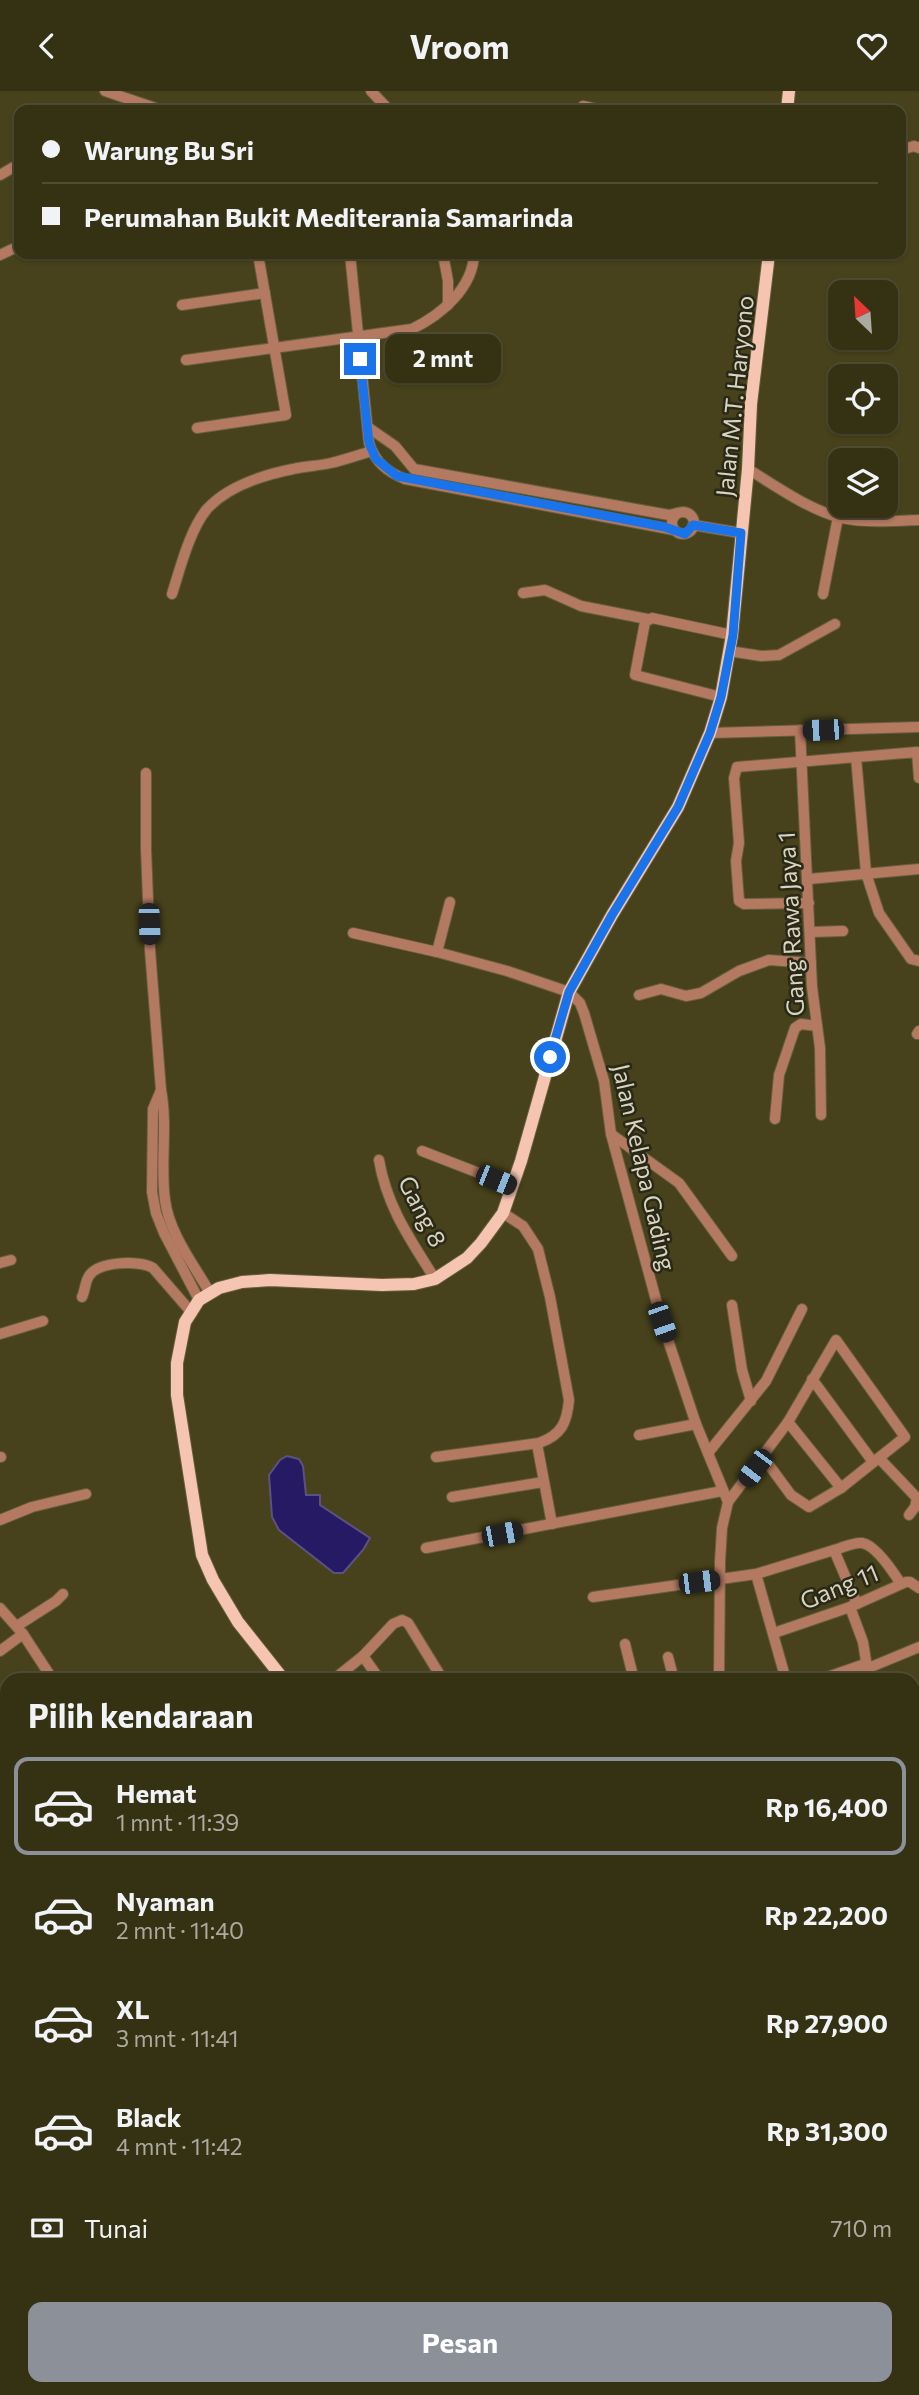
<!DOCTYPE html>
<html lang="id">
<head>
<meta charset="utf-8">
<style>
  :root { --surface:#353214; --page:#403e22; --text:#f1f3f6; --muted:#aaaaa0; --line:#4f4d34; --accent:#8c9099 }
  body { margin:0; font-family:Commissioner,sans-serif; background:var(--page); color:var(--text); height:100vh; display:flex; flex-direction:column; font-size:26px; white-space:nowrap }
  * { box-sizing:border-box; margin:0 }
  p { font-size:23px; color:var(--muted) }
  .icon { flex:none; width:38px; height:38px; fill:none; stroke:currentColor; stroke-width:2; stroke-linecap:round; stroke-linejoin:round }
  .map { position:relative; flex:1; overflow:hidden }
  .panel { position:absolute; left:0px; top:1582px; width:920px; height:723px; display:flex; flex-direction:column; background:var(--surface); border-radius:21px 21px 0 0; box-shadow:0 2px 5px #0004,0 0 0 2px var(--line) }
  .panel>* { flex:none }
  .guide { position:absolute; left:14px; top:14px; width:892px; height:154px; border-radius:14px; box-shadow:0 2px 5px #0004,0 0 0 2px var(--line); display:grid; align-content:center; height:154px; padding:0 28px; background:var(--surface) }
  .needle { width:46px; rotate:335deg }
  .tools { position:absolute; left:828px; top:189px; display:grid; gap:14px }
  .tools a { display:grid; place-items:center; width:70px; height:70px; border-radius:14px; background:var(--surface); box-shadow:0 2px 5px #0004,0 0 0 2px var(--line); font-size:35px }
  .end { position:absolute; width:32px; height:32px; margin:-16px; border:9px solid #1a73e8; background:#fff; box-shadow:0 0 0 4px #fff }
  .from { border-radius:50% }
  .bubble { position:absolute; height:49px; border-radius:14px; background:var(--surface); box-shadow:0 2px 5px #0004,0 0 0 2px var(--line); font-size:23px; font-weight:700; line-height:49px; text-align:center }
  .car { position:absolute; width:21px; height:42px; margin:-21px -10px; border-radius:9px; box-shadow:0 0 5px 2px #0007; background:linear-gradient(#222 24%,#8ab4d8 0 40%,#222 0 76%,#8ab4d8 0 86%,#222 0) }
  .guide b { display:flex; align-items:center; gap:24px; height:66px; font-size:26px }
  .guide b+b { border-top:2px solid var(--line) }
  .guide i { width:18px; height:18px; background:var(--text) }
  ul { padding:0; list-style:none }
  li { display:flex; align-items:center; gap:21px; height:98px; margin:0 14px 10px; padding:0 14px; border:4px solid transparent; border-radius:14px }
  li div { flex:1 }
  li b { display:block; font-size:26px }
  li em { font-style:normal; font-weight:700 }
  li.current { border-color:var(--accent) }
  li>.icon { width:63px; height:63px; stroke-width:1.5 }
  h2 { padding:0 28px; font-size:32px; line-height:84px }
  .pay { display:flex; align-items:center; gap:18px; height:77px; padding:0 28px; font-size:26px }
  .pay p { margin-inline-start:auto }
  .primary-button { display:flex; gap:14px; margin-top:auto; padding:14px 28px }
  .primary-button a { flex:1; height:80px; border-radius:14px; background:var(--accent); color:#fff; font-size:28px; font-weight:700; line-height:80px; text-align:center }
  header { display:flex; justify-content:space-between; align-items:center; height:91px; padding:0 28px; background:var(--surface); font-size:32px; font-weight:700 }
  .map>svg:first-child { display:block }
</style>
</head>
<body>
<header><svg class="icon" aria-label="back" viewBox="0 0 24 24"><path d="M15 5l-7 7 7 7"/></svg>Vroom<svg class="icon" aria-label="heart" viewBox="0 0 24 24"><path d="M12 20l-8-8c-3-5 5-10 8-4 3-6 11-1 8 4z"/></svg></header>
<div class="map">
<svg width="919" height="2304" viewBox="0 0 919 2304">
  <rect width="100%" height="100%" fill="#47421b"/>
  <g fill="#266349">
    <path d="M914 2215 918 2216 919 2222V2288L914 2293Z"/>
    <path d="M851 2298H911L908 2304H849Z"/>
  </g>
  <path fill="#271a65" stroke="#5c5280" stroke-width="2" d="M287 1365 299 1368 303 1375 306 1404H320V1414L370 1447 363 1459 343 1482H334L279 1439 272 1426 269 1384 280 1369Z"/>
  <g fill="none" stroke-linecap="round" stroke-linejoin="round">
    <defs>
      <g id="minor">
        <path d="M105 0 161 19"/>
        <path d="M371 0 389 19"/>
        <path d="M583 15 602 19"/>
        <path d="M901 59 914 55 919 57"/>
        <path d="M0 84 19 73"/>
        <path d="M350 163 369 352C375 371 387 381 405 388L674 439"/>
        <path d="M443 163 448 190V214"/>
        <path d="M0 164 19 155"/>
        <path d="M182 214 265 202"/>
        <path d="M186 269 412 238C441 224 473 197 474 163"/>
        <path d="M197 337 286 324 258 163"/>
        <path d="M369 337 395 355 414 378 669 424 677 422"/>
        <path d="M748 378C777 396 808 418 841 427 865 432 895 430 919 429"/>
        <circle cx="683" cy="432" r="11"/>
        <path d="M693 434 741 442"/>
        <path d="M523 502 545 499 581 515 647 528"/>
        <path d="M172 503C180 478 190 438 207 418 228 395 263 384 293 378 306 375 318 375 331 372 344 369 358 364 372 360"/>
        <path d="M823 503 838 426"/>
        <path d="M729 560 761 565 779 564 835 533"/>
        <path d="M721 606 635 584 645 531 652 527 732 544"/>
        <path d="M800 639 812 896 820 957 821 1024"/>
        <path d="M710 642 919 636"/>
        <path d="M856 666 866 782 879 822 911 868 919 870"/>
        <path d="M146 682V758L150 859 161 999C168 1036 160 1072 165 1109 169 1142 194 1174 210 1202"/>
        <path d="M809 788 919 778"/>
        <path d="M809 812 744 813 739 810 736 770 739 752 734 687 737 676 917 661 919 687"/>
        <path d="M811 841 843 840"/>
        <path d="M353 842 437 861 507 880 569 901 580 912 584 922 604 990 611 1043 662 1231 696 1333 728 1411 722 1437 720 1471 719 1589"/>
        <path d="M437 861 450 811"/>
        <path d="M639 904 661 898 686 905 701 902 739 880 769 869 811 872"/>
        <path d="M917 943 919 940"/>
        <path d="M161 999 153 1018 152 1101 156 1122 164 1142 199 1209"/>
        <path d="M775 1028 779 984 795 937 801 933 817 935"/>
        <path d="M611 1043 679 1092 732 1165"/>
        <path d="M422 1060 512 1095"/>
        <path d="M379 1069C387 1116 410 1148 435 1188"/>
        <path d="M0 1172 11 1169"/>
        <path d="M82 1206C85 1200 85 1191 89 1185 98 1170 140 1169 153 1177L192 1222"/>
        <path d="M732 1214 742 1279 751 1310"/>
        <path d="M0 1243 43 1230"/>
        <path d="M812 1288 873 1371"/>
        <path d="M788 1331 841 1397"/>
        <path d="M639 1344 696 1333"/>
        <path d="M537 1353 552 1433"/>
        <path d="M708 1362 766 1290 802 1218"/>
        <path d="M0 1366H1"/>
        <path d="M436 1366 539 1352C562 1344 567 1331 569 1309L550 1206 538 1158 523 1135 503 1122"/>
        <path d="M879 1367 917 1407 915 1416 909 1424"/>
        <path d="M452 1406 543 1391"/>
        <path d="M728 1411 788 1331 836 1249 905 1346 841 1397 809 1416 791 1404 763 1366"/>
        <path d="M0 1429 32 1416 86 1403"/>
        <path d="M426 1457 722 1400"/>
        <path d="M834 1459C842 1457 853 1451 862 1452 876 1454 894 1482 901 1493"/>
        <path d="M756 1483 834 1459 857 1513"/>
        <path d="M593 1506 756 1483 786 1589"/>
        <path d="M850 1516 863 1551 869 1589"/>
        <path d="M0 1517 23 1543 53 1589"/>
        <path d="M17 1535 56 1510 63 1503"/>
        <path d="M774 1542 850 1516 906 1491H910L919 1497"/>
        <path d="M625 1553 634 1589"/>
        <path d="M0 1560 23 1543"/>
        <path d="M363 1565 393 1533 402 1529 408 1532 443 1589"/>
        <path d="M668 1566 674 1589"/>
        <path d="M866 1578 919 1556"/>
        <path d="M333 1589 363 1565 380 1589"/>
        <path d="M819 1589 865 1573"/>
        <path d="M0 1634 7 1630"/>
        <path d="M0 1658 7 1655"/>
        <path d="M914 1675H919"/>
        <path d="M0 1748 7 1746"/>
        <path d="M914 1767 919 1766"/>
        <path d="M0 1825 7 1822"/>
        <path d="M914 1845 919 1846"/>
        <path d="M0 1889 7 1886"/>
        <path d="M0 1923 7 1920"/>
        <path d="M0 1956 7 1953"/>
        <path d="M914 1989 919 1990"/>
        <path d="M0 1994 7 2011"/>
        <path d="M918 2028 919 1999"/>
        <path d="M0 2115 7 2112"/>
        <path d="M914 2116 919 2117"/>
        <path d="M0 2167 7 2164"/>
        <path d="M0 2240 7 2238"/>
        <path d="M128 2298 130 2304"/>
        <path d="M85 2304 98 2298"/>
        <path d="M211 2304 231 2298"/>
        <path d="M656 2304 658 2298"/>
        <path d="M745 2304 746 2298"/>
      </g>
      <g id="major">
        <path d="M787 19 789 0"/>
        <path d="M284 1589 238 1531 213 1489 202 1464 177 1304V1272L185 1231 199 1209 219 1197 242 1191 270 1189 382 1194 414 1193 435 1188 467 1167 481 1152 503 1122 521 1070 569 901 612 824 678 716 710 642 721 606 732 544 748 378 751 313 769 163"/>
        <path d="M299 2298 304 2304"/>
        <path d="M274 2304 275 2298"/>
      </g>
    </defs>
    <use href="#minor" stroke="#645f3c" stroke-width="12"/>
    <use href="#major" stroke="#645f3c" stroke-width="14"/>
    <use href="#minor" stroke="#b47961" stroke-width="10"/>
    <use href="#major" stroke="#f6c5b1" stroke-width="12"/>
  </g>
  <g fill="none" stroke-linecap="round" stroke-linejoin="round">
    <path stroke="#1a73e8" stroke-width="9" d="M360 268 369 352 376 368 397 385 665 436 685 443 693 434 741 442 733 544 721 606 710 642 678 716 612 824 569 901 550 966"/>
  </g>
  <g text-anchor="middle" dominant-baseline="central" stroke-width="5" stroke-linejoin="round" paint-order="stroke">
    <g font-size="24" fill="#d7d5bf" stroke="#2a2817">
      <text transform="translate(734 305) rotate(-84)">Jalan M.T. Haryono</text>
      <text transform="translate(790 833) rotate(-93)">Gang Rawa Jaya 1</text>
      <text transform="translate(645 1076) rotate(77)">Jalan Kelapa Gading</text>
      <text transform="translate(423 1120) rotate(63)">Gang 8</text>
      <text transform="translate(839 1495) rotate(-22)">Gang 11</text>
    </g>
  </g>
</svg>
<div class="tools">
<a><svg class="needle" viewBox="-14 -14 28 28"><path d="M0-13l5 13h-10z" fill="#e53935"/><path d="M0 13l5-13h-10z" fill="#aaaaa0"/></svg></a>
<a><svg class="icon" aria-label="locate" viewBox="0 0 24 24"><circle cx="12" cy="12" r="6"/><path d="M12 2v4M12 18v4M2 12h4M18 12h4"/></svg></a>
<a><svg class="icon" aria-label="layers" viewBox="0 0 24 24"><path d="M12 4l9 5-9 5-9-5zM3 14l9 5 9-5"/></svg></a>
</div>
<i class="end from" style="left:550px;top:966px"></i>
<i class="end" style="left:360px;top:268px"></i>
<div class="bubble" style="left:385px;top:243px;width:116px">2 mnt</div>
<i class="car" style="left:823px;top:639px;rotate:268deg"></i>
<i class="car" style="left:149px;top:833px;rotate:178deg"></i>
<i class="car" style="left:496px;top:1089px;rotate:112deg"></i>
<i class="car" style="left:662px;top:1231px;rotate:161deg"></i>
<i class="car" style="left:755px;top:1377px;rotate:217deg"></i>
<i class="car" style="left:502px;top:1443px;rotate:79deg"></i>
<i class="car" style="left:699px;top:1491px;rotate:83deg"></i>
<div class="guide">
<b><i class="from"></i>Warung Bu Sri</b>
<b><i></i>Perumahan Bukit Mediterania Samarinda</b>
</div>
<section class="panel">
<h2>Pilih kendaraan</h2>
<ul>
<li class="current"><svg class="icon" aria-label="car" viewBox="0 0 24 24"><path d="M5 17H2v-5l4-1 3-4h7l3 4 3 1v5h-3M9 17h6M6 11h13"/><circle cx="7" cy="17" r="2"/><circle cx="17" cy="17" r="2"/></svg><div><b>Hemat</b><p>1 mnt · 11:39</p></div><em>Rp 16,400</em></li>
<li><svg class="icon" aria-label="car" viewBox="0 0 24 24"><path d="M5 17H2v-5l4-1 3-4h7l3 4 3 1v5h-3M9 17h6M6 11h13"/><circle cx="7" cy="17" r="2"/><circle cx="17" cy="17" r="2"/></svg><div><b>Nyaman</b><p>2 mnt · 11:40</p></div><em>Rp 22,200</em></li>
<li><svg class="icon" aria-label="car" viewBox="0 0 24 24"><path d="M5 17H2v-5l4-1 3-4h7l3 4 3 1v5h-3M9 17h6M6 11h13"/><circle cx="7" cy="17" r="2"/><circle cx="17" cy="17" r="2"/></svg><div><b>XL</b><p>3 mnt · 11:41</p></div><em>Rp 27,900</em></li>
<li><svg class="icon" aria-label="car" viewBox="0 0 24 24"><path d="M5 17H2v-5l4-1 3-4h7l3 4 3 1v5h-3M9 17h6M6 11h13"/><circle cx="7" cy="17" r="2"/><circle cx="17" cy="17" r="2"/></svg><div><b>Black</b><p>4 mnt · 11:42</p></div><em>Rp 31,300</em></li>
</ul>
<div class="pay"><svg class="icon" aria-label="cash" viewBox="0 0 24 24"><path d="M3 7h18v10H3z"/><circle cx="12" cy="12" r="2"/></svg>Tunai<p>710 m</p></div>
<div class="primary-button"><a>Pesan</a></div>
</section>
</div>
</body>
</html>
